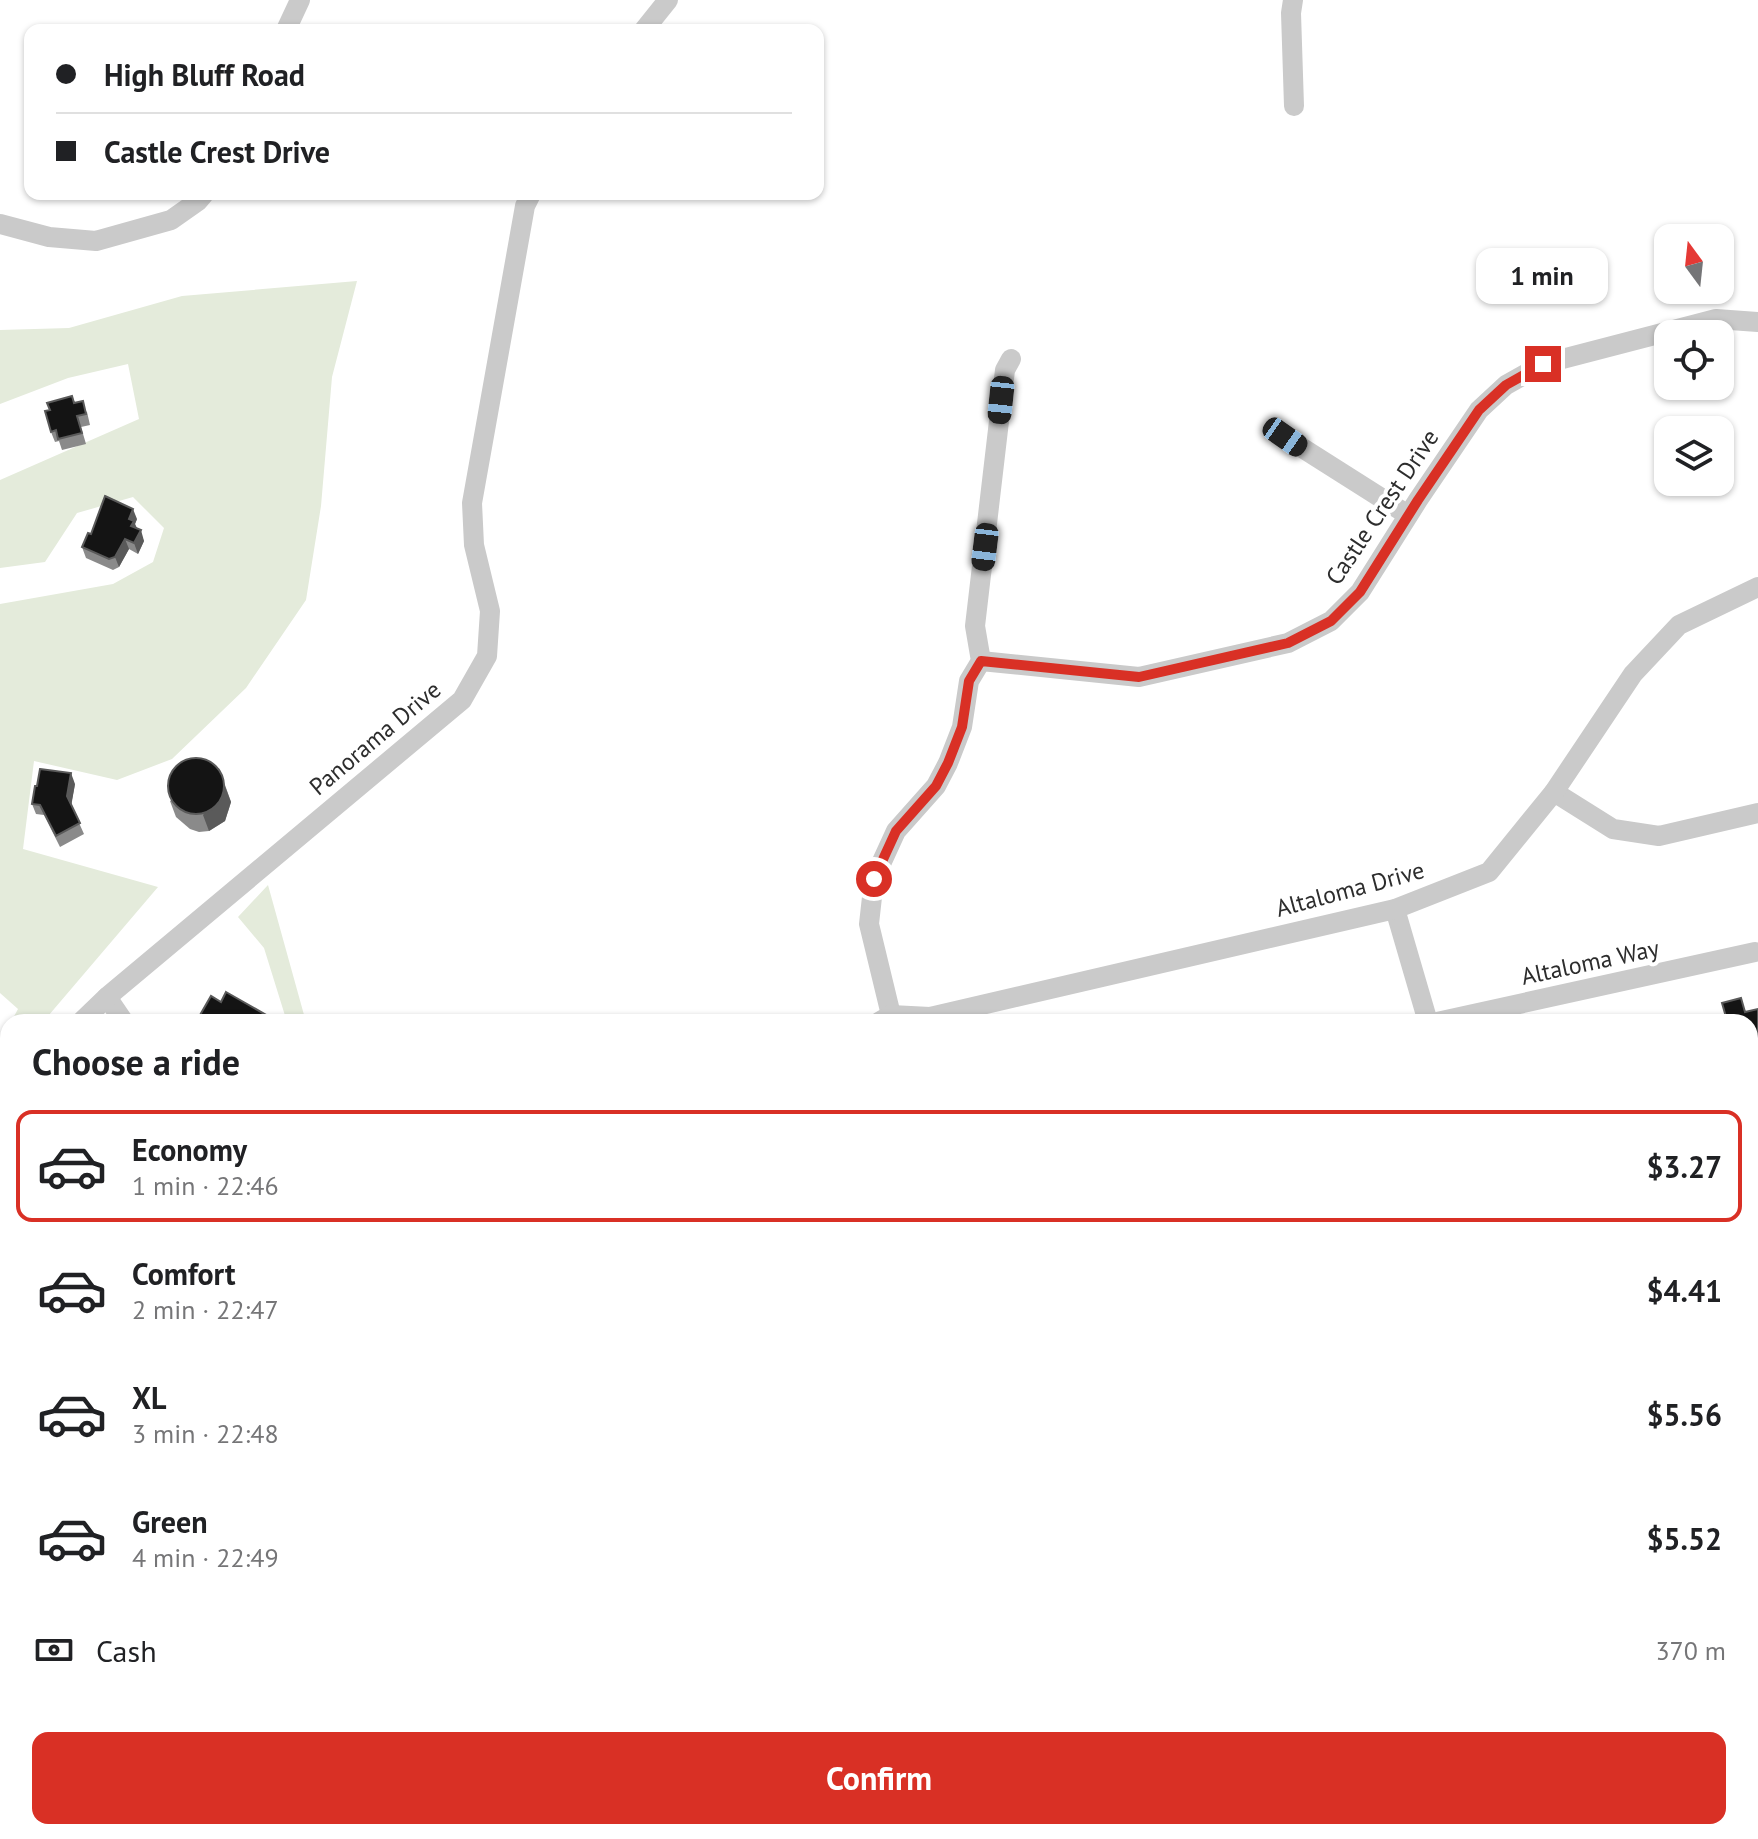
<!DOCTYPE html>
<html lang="en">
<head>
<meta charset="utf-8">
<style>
  :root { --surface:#fff; --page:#f2f2f2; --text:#202124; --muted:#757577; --line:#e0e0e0; --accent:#d93025 }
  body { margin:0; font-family:"PT Sans",sans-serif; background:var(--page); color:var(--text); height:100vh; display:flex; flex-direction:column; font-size:30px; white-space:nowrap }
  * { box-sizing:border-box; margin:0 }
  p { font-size:26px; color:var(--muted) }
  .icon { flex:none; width:44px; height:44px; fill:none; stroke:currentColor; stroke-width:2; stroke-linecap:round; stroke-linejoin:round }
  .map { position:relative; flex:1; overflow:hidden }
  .sheet { position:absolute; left:0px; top:1014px; width:1758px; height:826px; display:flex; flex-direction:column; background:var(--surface); border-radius:24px 24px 0 0; box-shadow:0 2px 6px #0004 }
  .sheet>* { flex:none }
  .hud { position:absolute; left:24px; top:24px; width:800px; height:176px; border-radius:16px; box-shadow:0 2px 6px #0004; display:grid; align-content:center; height:176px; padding:0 32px; background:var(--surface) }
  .needle { width:52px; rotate:345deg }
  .tools { position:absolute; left:1654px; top:224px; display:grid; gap:16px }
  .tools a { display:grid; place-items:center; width:80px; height:80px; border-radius:16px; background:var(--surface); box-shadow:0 2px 6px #0004; font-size:40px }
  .end { position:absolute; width:36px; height:36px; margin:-18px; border:10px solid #d93025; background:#fff; box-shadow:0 0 0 4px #fff }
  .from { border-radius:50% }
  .bubble { position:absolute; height:56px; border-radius:16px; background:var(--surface); box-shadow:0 2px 6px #0004; font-size:26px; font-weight:800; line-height:56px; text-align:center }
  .car { position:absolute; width:24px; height:48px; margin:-24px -12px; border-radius:10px; box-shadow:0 0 6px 2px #0007; background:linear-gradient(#222 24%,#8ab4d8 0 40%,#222 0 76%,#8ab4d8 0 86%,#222 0) }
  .hud b { display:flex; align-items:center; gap:28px; height:76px; font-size:30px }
  .hud b+b { border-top:2px solid var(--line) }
  .hud i { width:20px; height:20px; background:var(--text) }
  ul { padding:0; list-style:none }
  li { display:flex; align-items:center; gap:24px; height:112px; margin:0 16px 12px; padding:0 16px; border:4px solid transparent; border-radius:16px }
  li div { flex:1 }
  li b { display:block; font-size:30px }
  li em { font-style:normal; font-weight:800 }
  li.selected { border-color:var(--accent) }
  li>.icon { width:72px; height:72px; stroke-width:1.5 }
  h2 { padding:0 32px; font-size:36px; line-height:96px }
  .pay { display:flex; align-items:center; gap:20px; height:88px; padding:0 32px; font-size:30px }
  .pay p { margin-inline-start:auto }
  .button { display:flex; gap:16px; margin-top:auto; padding:16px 32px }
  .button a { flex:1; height:92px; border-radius:16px; background:var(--accent); color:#fff; font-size:32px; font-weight:800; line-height:92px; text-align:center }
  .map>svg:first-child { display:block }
</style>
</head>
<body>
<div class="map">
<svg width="1758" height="1839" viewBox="0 0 1758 1839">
  <rect width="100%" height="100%" fill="#fff"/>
  <g fill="#e4ebdb">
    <path d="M357 281 332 377 321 506 306 600 246 688 172 759 117 780 34 761 23 849 158 887 43 1022H11L18 1009 0 993V604L113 584 153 562 164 528 133 497 77 513 45 562 0 568V480L139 419 128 364 68 378 0 404V330L69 328 182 296Z"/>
    <path d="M268 885 306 1022H287L264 948 238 917Z"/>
    <path d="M33 1832H192L181 1839H28Z"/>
    <path d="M817 1832H915L916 1839H818Z"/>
  </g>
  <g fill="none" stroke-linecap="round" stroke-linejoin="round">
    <g stroke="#cacaca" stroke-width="20">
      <path d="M1293 0 1291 13 1294 106"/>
      <path d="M286 30 300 0"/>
      <path d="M644 30 668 0"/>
      <path d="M0 224 49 237 96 241 171 220 198 201 204 194"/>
      <path d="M1285 437 1408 515"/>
      <path d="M981 661 1139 677 1288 643 1331 621 1360 592 1418 500 1479 410 1506 385 1543 364 1716 319 1758 322"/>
      <path d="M1554 792 1613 829 1659 836 1758 813"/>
      <path d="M1395 909 1428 1022"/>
      <path d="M107 997 124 1022"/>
      <path d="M891 1015 869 924 874 879 896 831 936 786 948 763 962 727 969 681 981 661 975 626 1005 370 1011 359"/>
      <path d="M81 1022 107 997 462 700 487 656 490 611 474 545 472 503 525 206 531 194"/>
      <path d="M879 1022 891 1015 930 1017 1395 909 1489 872 1554 792 1633 674 1679 625 1758 587"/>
      <path d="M1437 1022 1755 952"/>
      <path d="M1750 1100 1758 1098"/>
      <path d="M0 1113 8 1100"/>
      <path d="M1750 1376 1758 1374"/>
      <path d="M1750 1645 1758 1643"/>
      <path d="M354 1832 356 1839"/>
      <path d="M689 1832 690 1839"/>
      <path d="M1023 1832 1027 1839"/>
      <path d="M1328 1832 1329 1839"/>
      <path d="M8 1839 12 1832"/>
      <path d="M214 1839 223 1832"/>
    </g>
  </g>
  <g fill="#8a8a8a">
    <path d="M72 396 75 403 87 412 90 425 81 427 86 444 62 450 59 441 55 442 51 432 50 410Z"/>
    <path d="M137 519 135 524 144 541 138 554 129 549 119 567 113 570 86 558 82 547 91 534Z"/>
    <path d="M219 768 231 802 225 821 209 831 199 832 190 829 176 817 170 801Z"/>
    <path d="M75 784 71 805 84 834 60 847 44 815 36 814 32 804Z"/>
    <path d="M1758 1009V1049H1757L1756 1047 1750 1048V1022L1746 1012Z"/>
    <path d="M1758 1134V1177L1750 1180V1137Z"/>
    <path d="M8 1253V1289L0 1286V1255H7Z"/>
    <path d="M1758 1413V1448L1750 1449V1415Z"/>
    <path d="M1758 1680V1716L1750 1719V1682Z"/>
    <path d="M765 1832V1839H737L735 1834Z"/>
    <path d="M1245 1832H1274L1275 1837 1268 1839H1248Z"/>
    <path d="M1377 1832H1425L1426 1834 1412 1839H1404L1401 1832 1380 1839Z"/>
  </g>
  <g fill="#5a5a5a">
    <path d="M133 509 137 519 135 524 138 532 135 536 129 519Z"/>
    <path d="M141 530 144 541 138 554 134 543Z"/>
    <path d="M125 539 129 549 119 567 115 557Z"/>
    <path d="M71 773 75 784 71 807 67 796Z"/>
    <path d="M225 786 231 802 225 821 209 831 203 815Z"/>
    <path d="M8 1534V1550L0 1563V1546Z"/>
    <path d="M761 1832H765V1839H762Z"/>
  </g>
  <g fill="#141414" stroke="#5a5a5a" stroke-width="2">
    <path d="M72 396 74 403 83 401 86 414 77 416 82 433 58 439 56 430 51 432 45 411 50 410 47 403Z"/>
    <path d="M105 496 133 509 129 519 134 521 131 526 141 530 134 543 125 539 115 557 109 559 82 547 88 533 91 534Z"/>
    <circle cx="196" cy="786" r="28"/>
    <path d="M40 769 71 773 67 796 80 823 56 836 40 805 32 804 35 786H37Z"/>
    <path d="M226 992 275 1020 274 1022H196L211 996 221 1002Z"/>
    <path d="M1741 998 1745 1012 1758 1009V1037L1753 1039V1036L1750 1037V1022H1706L1726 1017 1722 1003Z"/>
    <path d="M1758 1134V1166L1750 1168V1137Z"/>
    <path d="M1 1253 7 1255 8 1253V1280L0 1277Z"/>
    <path d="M1758 1413V1436L1750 1438V1415Z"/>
    <path d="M0 1490 8 1495V1534L0 1546Z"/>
    <path d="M1758 1550V1582L1755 1583 1750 1564V1552Z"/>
    <path d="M1758 1680V1704L1750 1707V1682Z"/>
    <path d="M410 1832H451L453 1839H412Z"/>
    <path d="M606 1832H631L633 1839H607Z"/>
    <path d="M735 1832H761L760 1835 735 1834Z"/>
    <path d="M966 1832H973L977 1839H955Z"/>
    <path d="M1103 1832H1129L1132 1839H1086Z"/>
    <path d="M1669 1833 1670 1839H1632Z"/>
  </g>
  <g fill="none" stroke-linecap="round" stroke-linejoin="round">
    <path stroke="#d93025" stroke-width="10" d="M874 879 896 831 936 786 948 763 962 727 969 681 981 661 1139 677 1288 643 1331 621 1360 592 1418 500 1479 410 1506 385 1543 364"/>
  </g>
  <g text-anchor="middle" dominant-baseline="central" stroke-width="8" stroke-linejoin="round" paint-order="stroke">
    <g font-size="24" fill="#2d2d2d" stroke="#fff">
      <text transform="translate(1382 507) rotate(-56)">Castle Crest Drive</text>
      <text transform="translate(375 738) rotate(-40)">Panorama Drive</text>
      <text transform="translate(1350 889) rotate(-15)">Altaloma Drive</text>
      <text transform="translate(1590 962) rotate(-12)">Altaloma Way</text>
    </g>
  </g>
</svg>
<div class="tools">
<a><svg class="needle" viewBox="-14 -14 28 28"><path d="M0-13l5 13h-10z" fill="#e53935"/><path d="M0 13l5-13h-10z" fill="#757577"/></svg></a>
<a><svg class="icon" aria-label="locate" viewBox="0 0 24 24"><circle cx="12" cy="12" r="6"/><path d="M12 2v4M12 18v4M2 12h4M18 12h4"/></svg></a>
<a><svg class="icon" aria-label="layers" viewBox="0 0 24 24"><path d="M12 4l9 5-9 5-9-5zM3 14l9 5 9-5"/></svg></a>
</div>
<i class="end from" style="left:874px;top:879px"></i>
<i class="end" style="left:1543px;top:364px"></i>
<div class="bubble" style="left:1476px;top:248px;width:132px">1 min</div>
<i class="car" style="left:1001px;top:400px;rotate:186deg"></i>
<i class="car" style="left:1285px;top:437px;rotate:125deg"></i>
<i class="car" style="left:985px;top:547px;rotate:187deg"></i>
<div class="hud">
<b><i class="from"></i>High Bluff Road</b>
<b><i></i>Castle Crest Drive</b>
</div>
<section class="sheet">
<h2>Choose a ride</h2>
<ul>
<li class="selected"><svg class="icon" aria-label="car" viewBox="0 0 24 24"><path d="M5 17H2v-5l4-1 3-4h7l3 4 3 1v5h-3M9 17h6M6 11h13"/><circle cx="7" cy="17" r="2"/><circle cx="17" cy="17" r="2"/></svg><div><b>Economy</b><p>1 min · 22:46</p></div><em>$3.27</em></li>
<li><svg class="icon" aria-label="car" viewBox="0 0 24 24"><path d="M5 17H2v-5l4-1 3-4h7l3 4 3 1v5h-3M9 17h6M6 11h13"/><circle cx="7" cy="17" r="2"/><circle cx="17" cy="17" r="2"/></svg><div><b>Comfort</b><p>2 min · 22:47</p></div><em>$4.41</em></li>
<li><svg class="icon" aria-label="car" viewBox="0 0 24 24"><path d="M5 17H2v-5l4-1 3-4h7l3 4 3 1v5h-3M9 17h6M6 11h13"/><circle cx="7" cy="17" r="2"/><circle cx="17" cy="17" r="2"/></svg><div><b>XL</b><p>3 min · 22:48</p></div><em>$5.56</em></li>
<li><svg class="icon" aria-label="car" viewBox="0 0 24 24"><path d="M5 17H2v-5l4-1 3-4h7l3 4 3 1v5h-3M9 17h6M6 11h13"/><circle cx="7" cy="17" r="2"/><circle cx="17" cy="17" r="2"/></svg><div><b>Green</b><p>4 min · 22:49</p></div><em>$5.52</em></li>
</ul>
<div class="pay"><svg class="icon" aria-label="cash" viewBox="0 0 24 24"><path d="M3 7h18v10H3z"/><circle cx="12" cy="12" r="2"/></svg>Cash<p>370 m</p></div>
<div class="button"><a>Confirm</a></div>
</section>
</div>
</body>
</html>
